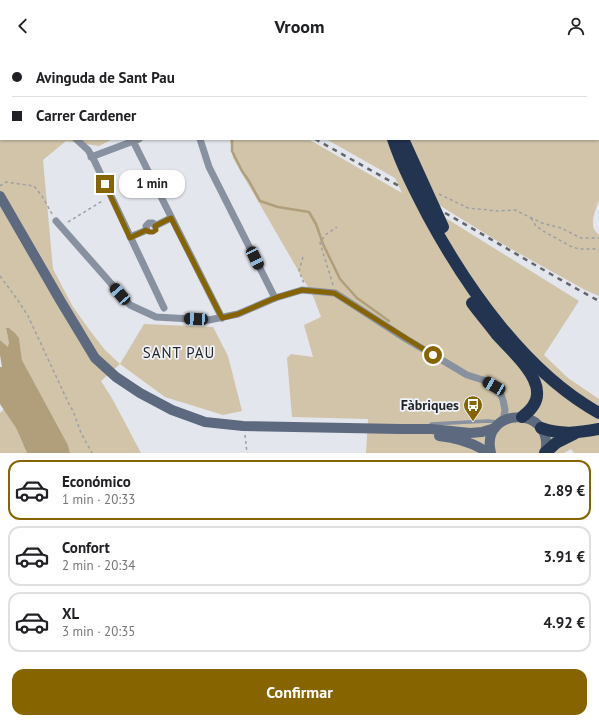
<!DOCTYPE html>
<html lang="es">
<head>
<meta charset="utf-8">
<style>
  :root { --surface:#fff; --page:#f6f6f6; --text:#202124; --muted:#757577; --line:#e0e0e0; --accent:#866500 }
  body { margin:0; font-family:"PT Sans",sans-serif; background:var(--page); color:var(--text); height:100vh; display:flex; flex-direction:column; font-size:15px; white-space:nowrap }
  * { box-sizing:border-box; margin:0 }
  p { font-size:13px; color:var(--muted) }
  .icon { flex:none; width:22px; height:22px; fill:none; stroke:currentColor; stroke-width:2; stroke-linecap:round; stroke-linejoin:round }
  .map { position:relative; height:401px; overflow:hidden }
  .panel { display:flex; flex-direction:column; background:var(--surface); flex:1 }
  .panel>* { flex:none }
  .banner { position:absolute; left:0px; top:0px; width:599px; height:88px; box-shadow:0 1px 3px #0004; display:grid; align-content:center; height:88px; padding:0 12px; background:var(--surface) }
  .end { position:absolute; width:18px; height:18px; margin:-9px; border:5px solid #866500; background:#fff; box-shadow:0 0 0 2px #fff }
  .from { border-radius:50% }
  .bubble { position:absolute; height:28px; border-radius:12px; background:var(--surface); box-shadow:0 1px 3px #0004; font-size:13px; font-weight:600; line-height:28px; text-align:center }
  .car { position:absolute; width:12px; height:24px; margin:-12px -6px; border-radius:5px; box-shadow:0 0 3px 1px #0007; background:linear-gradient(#222 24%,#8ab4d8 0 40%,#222 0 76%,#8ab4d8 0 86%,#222 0) }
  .banner b { display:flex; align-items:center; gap:14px; height:38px; font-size:15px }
  .banner b+b { border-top:1px solid var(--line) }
  .banner i { width:10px; height:10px; background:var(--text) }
  ul { padding:7px 0 0; list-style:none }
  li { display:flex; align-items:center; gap:12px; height:60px; margin:0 8px 6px; padding:0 4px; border:2px solid var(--line); border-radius:12px }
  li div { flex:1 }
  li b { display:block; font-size:15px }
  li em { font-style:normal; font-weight:600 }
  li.on { border-color:var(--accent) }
  li>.icon { width:36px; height:36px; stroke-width:1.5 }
  .button { display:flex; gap:8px; margin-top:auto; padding:8px 12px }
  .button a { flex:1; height:46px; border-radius:12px; background:var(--accent); color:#fff; font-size:16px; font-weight:600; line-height:46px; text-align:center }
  header { display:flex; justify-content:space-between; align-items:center; height:52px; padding:0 12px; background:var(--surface); font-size:18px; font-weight:600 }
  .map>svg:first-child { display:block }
</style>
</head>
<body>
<header><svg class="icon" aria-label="back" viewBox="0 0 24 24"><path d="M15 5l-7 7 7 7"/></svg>Vroom<svg class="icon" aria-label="person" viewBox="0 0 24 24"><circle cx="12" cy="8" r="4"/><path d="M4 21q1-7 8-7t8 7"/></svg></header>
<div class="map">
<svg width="599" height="401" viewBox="0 0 599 401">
  <rect width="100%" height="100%" fill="#e3e6ec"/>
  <g fill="#d1c4a9">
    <path d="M0 0 164 1H1V87H113L99 94 66 89 43 108 53 217 73 255 91 280 105 298 120 312 144 272 213 275 228 304 242 359 223 363 165 345 120 312 101 329 113 348 141 401H70L68 393 22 308 19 286 12 278 6 276 9 291V296L0 288Z"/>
    <path d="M277 0H599V148C596 157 587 176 599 182V244L587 239 504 193 439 153 444 165 579 249 544 303 568 326 599 347V401H574L571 397 564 401H366L368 367 292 365 287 306 291 302 313 305 304 273 321 265 313 244 233 106 230 87H308L402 141 395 126 326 87H598V1Z"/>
    <path d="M4 357 16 376 27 401H0V361Z"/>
  </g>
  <path fill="#b09f7a" d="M6 276H9L15 281 19 286 22 308 68 393 70 401H27L16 376 0 352V315H2L0 303V288L8 295 9 291Z"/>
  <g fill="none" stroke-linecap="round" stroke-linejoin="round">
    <path stroke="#b09f7a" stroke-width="2.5" d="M232 87V99L242 119 249 129 260 149 278 155 309 160 316 172 323 192 340 227 357 246 389 269"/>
    <g stroke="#9c9fa3" stroke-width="1.5" stroke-dasharray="3 3" stroke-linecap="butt">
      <path d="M187 0 188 1"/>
      <path d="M189 1 190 0"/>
      <path d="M0 18H1"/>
      <path d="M0 134 6 130 34 134 42 144 52 162"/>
      <path d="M439 142 468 156 498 159 515 158 542 171 561 176 581 186H599"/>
      <path d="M531 166 536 174 545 180 572 195 579 197H599"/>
      <path d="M68 170 104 148"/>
      <path d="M303 205 299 219 304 231"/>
      <path d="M0 224 17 247 28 264 68 350 73 359 81 381 92 401"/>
      <path d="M333 233 320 191 325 183 337 175"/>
      <path d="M245 383 247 401"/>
    </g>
    <path stroke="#8891a0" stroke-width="3.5" d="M431 372 488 369 498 370"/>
    <g stroke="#8891a0" stroke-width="7">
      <path d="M0 57H1"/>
      <path d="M76 87 88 98 94 108 164 256"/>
      <path d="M200 87 209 115 275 246"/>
      <path d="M133 89 222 266"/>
      <path d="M91 105 139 87"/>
      <path d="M56 169 130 253 156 265 209 268 238 262 275 246 302 238 335 241 406 287 447 311 467 323 483 328 493 334 501 343 503 348 505 358 503 369"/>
      <path d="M155 174 171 166"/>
      <path d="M147 178 146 174 149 171H153L155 174"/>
      <path d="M130 185 147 178"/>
    </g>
    <g stroke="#5c697e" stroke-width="10">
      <path d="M0 144 60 248 95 306 116 325 140 341 172 358 205 370 243 374 400 377H431L470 381 482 380 495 376"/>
      <path d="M439 384C457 386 473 390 488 401"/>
      <path d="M491 401C479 354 556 353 545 401"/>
    </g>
    <g stroke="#233450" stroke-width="12">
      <path d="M368 0V1"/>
      <path d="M381 0V1"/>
      <path d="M393 87C402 114 415 139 428 164 467 236 526 321 599 361"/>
      <path d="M403 87 443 175"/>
      <path d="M472 251C480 262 489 272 497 283 510 297 537 321 537 340 538 350 530 359 522 365"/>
      <path d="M541 376C561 383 578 381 599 377"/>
      <path d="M545 401 556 391 574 382"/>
    </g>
    <g stroke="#646669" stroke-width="2.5" stroke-dasharray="5 5" stroke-linecap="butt">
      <path d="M167 0 169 1"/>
      <path d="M315 87 399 134"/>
      <path d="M445 161C497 190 547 221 599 249"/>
    </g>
  </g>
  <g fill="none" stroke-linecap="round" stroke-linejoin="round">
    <path stroke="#866500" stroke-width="5" d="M105 132 130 186 146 178 149 180H153L156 178 155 174 171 166 222 266 238 262 275 246 302 238 334 241 433 303"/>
  </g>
  <defs>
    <symbol id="bus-pin" viewBox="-11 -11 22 30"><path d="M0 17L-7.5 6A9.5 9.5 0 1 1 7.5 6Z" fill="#866500" stroke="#f0f4fa"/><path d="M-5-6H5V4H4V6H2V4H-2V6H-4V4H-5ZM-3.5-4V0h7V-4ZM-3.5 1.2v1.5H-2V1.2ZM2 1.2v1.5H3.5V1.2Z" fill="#fff"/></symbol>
  </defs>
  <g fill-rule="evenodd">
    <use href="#bus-pin" x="462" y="342" width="22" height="30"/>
  </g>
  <g text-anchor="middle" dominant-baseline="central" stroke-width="3.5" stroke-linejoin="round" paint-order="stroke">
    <g font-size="14" font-weight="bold" fill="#232426" stroke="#f0f4fa" text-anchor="end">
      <text x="459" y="353">Fàbriques</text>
    </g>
    <g font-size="15" letter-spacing="1" fill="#232426" stroke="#f0f4fa">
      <text x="179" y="300">SANT PAU</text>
    </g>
  </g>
</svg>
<i class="end from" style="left:433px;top:303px"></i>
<i class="end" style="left:105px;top:132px"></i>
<div class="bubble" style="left:119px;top:118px;width:66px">1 min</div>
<i class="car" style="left:255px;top:206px;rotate:154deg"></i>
<i class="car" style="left:120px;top:242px;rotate:319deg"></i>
<i class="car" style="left:196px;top:267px;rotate:273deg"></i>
<i class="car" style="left:494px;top:334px;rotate:300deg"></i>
<div class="banner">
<b><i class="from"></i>Avinguda de Sant Pau</b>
<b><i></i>Carrer Cardener</b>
</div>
</div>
<section class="panel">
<ul>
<li class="on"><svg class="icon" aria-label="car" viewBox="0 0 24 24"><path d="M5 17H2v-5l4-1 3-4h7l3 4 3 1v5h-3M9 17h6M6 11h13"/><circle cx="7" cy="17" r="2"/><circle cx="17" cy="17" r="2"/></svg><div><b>Económico</b><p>1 min · 20:33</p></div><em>2.89 €</em></li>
<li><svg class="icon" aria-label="car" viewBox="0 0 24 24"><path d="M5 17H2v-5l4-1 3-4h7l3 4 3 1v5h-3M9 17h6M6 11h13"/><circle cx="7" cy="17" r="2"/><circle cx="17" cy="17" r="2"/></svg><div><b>Confort</b><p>2 min · 20:34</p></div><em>3.91 €</em></li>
<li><svg class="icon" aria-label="car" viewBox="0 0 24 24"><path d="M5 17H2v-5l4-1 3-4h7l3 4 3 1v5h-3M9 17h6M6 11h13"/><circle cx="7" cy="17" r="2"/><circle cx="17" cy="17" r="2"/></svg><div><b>XL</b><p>3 min · 20:35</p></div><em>4.92 €</em></li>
</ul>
<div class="button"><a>Confirmar</a></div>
</section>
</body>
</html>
